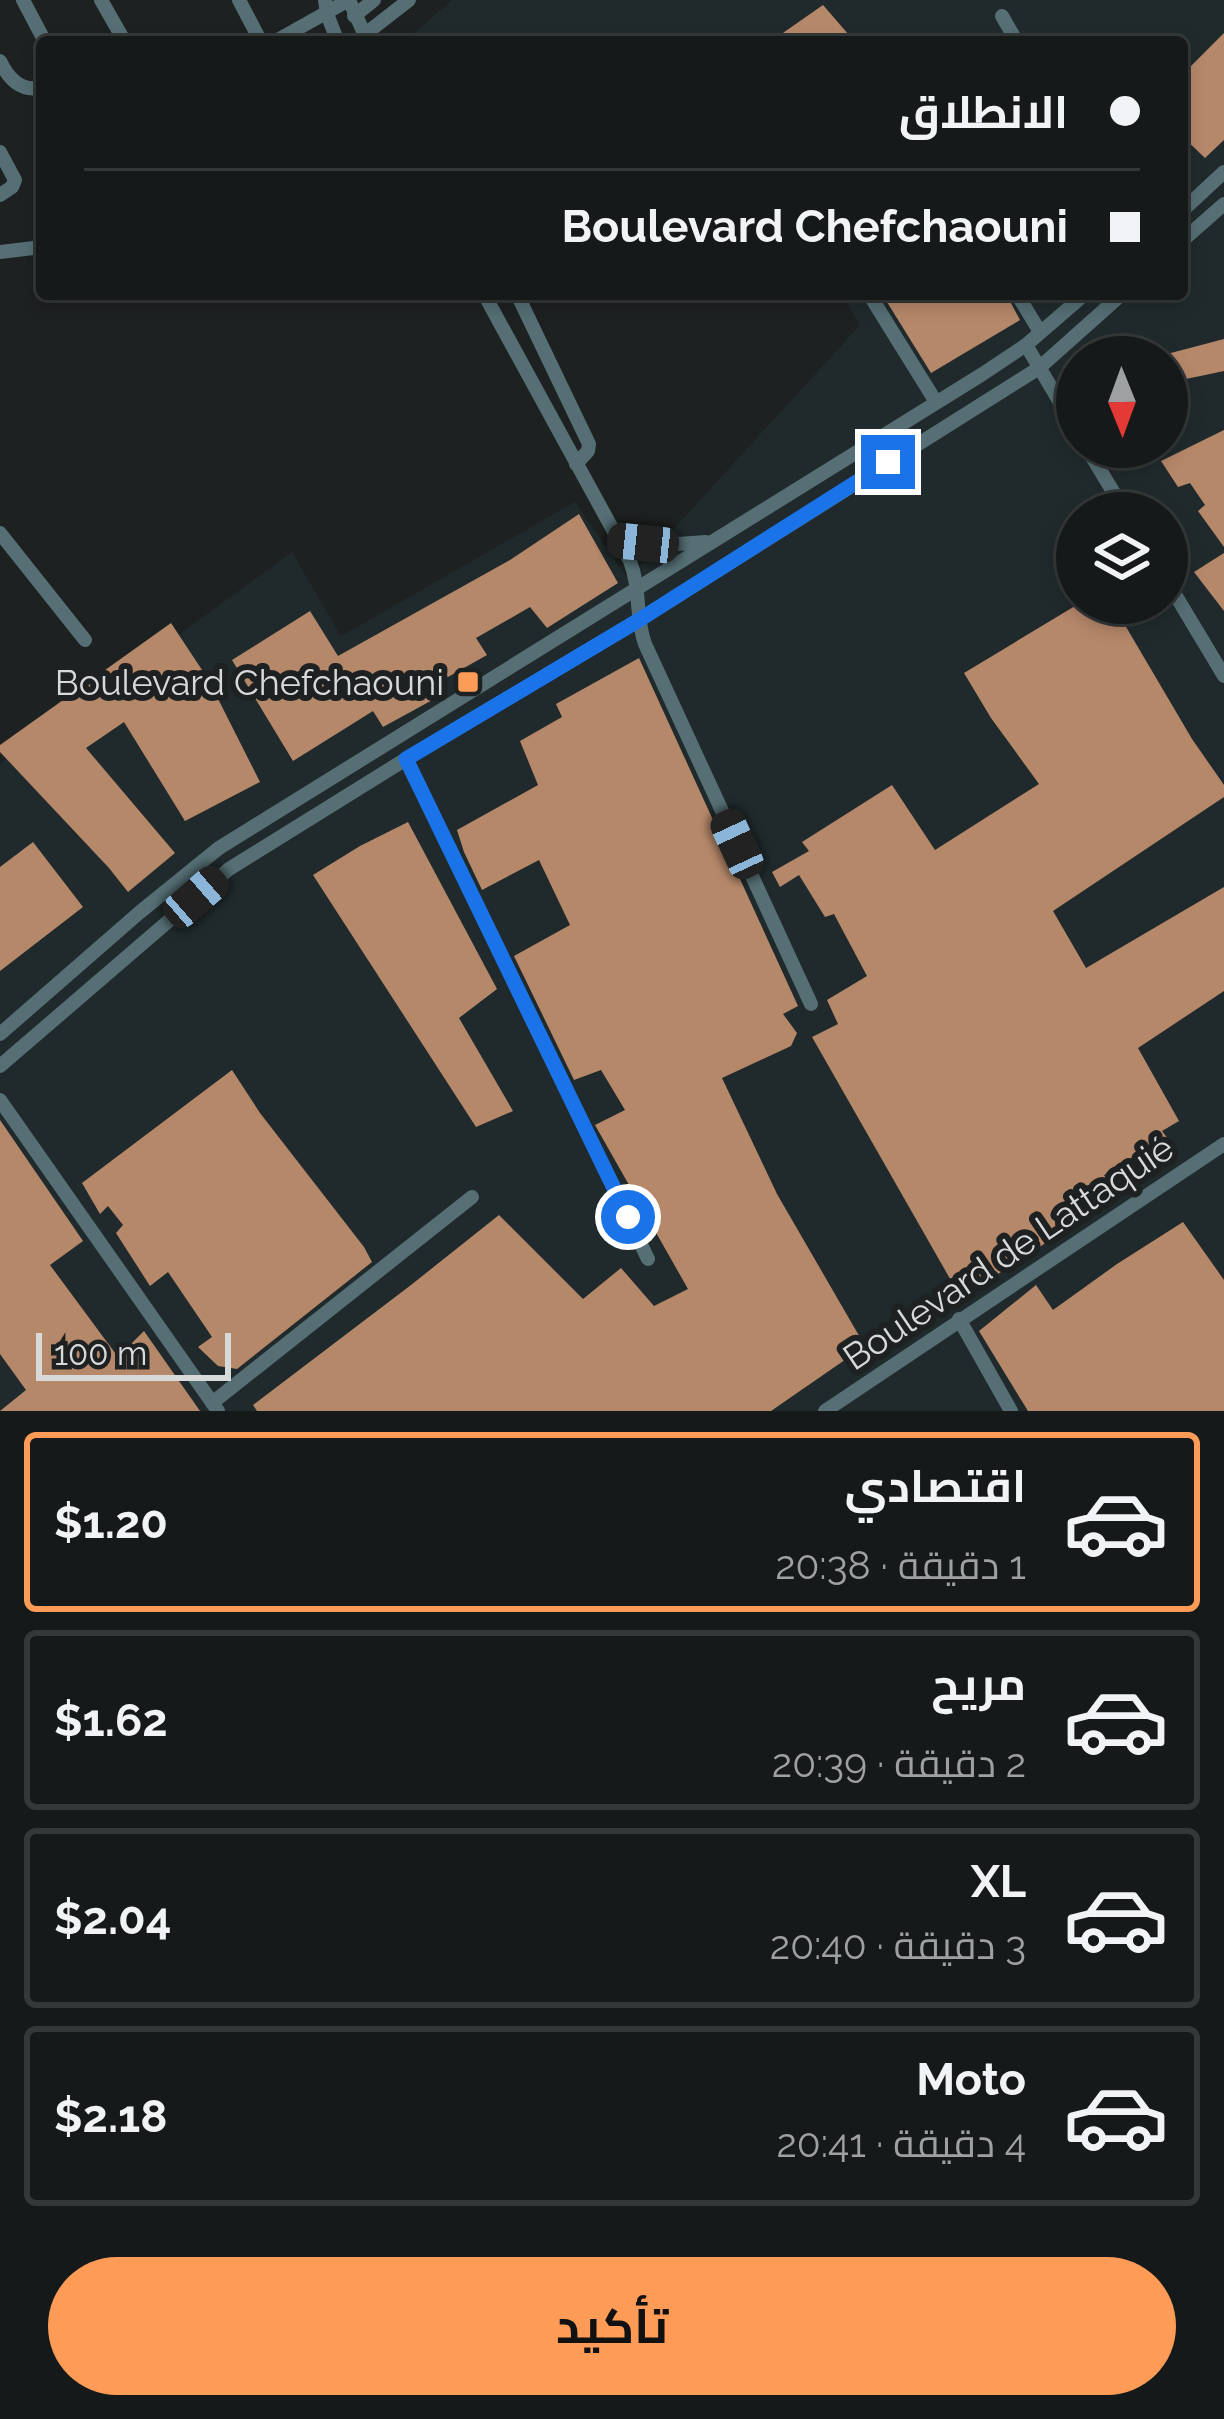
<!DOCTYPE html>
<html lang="ar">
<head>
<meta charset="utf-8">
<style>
  :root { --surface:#161919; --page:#232626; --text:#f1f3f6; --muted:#9ea0a2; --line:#353838; --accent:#fe9c57 }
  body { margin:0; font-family:Raleway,Cairo,sans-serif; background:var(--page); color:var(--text); direction:rtl; height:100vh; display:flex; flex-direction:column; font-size:45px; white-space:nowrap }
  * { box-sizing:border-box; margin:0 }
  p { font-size:39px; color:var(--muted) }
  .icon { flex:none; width:66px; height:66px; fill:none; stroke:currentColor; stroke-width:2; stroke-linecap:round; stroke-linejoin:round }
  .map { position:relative; height:1411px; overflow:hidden; direction:ltr }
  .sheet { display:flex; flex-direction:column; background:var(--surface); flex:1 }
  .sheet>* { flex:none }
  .guide { position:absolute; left:36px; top:36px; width:1152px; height:264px; border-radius:12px; box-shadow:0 6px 18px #0003,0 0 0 3px var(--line); direction:rtl; display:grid; align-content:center; height:264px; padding:0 48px; background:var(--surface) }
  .needle { width:78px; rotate:179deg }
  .fabs { position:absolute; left:1056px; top:336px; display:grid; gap:24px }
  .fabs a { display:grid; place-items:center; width:132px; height:132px; border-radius:50%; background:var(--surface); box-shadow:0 6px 18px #0003,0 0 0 3px var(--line); font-size:60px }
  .scale { position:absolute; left:36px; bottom:30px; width:195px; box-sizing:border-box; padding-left:12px; border:6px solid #d8dada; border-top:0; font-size:33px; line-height:42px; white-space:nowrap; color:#d8dada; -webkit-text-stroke:9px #1e2121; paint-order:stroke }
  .end { position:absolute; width:54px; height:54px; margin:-27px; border:15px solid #1a73e8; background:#fff; box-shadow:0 0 0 6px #fff }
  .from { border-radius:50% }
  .car { position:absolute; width:36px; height:72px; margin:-36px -18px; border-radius:15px; box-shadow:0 0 9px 3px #0007; background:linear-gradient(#222 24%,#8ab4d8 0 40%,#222 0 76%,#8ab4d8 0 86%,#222 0) }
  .guide b { display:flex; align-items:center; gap:42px; height:114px; font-size:45px }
  .guide b+b { border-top:3px solid var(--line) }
  .guide i { width:30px; height:30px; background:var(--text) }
  ul { padding:21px 0 0; list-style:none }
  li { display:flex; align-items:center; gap:36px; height:180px; margin:0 24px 18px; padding:0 24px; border:6px solid var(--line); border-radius:12px }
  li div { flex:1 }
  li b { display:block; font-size:45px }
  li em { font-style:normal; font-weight:700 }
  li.selected { border-color:var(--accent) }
  li>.icon { width:108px; height:108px; stroke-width:1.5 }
  .primary-button { display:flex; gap:24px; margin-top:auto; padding:24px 48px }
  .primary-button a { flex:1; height:138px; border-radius:72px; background:var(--accent); color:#111; font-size:48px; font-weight:700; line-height:138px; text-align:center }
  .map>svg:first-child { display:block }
</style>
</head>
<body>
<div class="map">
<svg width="1224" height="1411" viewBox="0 0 1224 1411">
  <rect width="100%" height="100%" fill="#1e2121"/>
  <path fill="#202a2c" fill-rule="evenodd" d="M452 0H1224V1411H0V764L124 669 173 639 292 552 341 636 575 502 628 579 860 325 842 294H1182V42H404ZM1077 357H1167V447H1077ZM1077 513H1167V603H1077Z"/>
  <g fill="#b6886a">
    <path d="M823 5 855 42H770Z"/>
    <path d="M1224 33V140L1205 158 1182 136V75Z"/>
    <path d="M882 294H1006L1020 320 931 373Z"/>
    <path d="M1224 339V371L1167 383V354Z"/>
    <path d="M1224 430V547L1198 511 1205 505 1190 483 1178 487 1161 461Z"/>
    <path d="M579 514 618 583 547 628 530 607 476 638 487 655 432 686 436 698 383 727 373 711 293 761 232 660 310 611 338 656 510 560Z"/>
    <path d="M1224 553V611L1194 572Z"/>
    <path d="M1080 603H1112L1192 739 1224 785V797L1053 911 1086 968 1224 887V991L1138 1048 1179 1121 1162 1131 1175 1148 1157 1161 1149 1147 1104 1175 1118 1196 961 1298 812 1037 838 1024 827 1000 867 976 834 914 825 917 799 875 780 887 772 872 809 851 802 842 892 785 935 850 1039 784 991 718 964 673Z"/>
    <path d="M171 623 208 679 260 782 185 821 124 722 86 748 175 853 128 892 109 868 0 752V745Z"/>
    <path d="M639 658 798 1006 783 1014 797 1033 791 1046 722 1078 777 1194 865 1346 771 1411H257L253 1405 411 1285 499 1215 583 1299 621 1268 654 1306 688 1289 595 1125 625 1110 601 1070 574 1080 514 956 570 925 539 860 482 890 464 852 457 830 538 785 520 741 562 717 556 704Z"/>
    <path d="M408 822 497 989 459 1018 513 1111 476 1127 313 875 360 846Z"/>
    <path d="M33 842 83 907 0 971V867Z"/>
    <path d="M232 1070 260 1113 364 1247 372 1262 237 1369 218 1366 198 1347 212 1337 168 1272 150 1286 116 1233 123 1225 108 1206 100 1214 82 1183Z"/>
    <path d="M0 1120 83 1241 50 1265 118 1357 144 1331 200 1411H0L26 1390 0 1354Z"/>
    <path d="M1183 1222 1224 1280V1411H1028L979 1331 1036 1285 1053 1310 1117 1264Z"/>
  </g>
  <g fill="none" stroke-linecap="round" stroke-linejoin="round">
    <g stroke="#556f74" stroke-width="14">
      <path d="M23 0 43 38"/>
      <path d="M101 0 125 42"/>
      <path d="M239 0 261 42"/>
      <path d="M325 0 327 14 338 42"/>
      <path d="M354 16 374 0"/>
      <path d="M1002 16 1017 42"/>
      <path d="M274 42 349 0 368 42"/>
      <path d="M355 42 409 0"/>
      <path d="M0 61C8 78 21 93 42 87"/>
      <path d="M0 152 15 180 12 187 0 195"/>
      <path d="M1182 211 1224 172"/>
      <path d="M1182 241 1224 204"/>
      <path d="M0 252 42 247"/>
      <path d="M484 294 630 561C641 589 635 617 645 644L811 1004"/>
      <path d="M517 294 589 444 588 451 576 464"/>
      <path d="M869 294 936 402"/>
      <path d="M1017 294 1040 332"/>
      <path d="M1026 345 1077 431"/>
      <path d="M1086 447 1126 513"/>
      <path d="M0 533 85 640"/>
      <path d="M618 541 664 545 706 542"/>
      <path d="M1167 581 1224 676"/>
      <path d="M406 759 648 1259"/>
      <path d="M0 1034 140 912 219 848 981 375 1026 345 1085 294"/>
      <path d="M0 1066 229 869 406 759 639 620 1039 368 1122 294"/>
      <path d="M0 1100 218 1411"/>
      <path d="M959 1319 1011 1411"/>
      <path d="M212 1403 472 1197"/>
      <path d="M825 1411 1224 1144"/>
    </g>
  </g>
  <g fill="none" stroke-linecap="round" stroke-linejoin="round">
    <path stroke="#1a73e8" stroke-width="15" d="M628 1217 406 759 639 620 888 462"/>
  </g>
  <rect fill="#fe9c57" stroke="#1e2121" stroke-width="4.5" x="456" y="670" width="24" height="24" rx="6"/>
  <g text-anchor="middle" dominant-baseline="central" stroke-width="12" stroke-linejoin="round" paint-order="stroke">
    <g font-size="36" fill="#d8dada" stroke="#1e2121" text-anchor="end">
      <text x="444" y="682">Boulevard Chefchaouni</text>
    </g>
    <g font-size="36" fill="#d8dada" stroke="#1e2121">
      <text transform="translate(1008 1252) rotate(-34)">Boulevard de Lattaquié</text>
    </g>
  </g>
</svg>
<div class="fabs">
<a><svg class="needle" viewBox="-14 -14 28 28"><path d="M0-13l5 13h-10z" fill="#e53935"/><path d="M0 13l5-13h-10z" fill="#9ea0a2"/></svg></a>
<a><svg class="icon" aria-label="layers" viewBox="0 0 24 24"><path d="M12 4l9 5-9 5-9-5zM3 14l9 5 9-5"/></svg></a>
</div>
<div class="scale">100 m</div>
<i class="end from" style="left:628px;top:1217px"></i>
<i class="end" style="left:888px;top:462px"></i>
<i class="car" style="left:643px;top:543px;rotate:276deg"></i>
<i class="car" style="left:737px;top:844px;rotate:335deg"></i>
<i class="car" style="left:196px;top:897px;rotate:49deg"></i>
<div class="guide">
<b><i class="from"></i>الانطلاق</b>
<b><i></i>Boulevard Chefchaouni</b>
</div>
</div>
<section class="sheet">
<ul>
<li class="selected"><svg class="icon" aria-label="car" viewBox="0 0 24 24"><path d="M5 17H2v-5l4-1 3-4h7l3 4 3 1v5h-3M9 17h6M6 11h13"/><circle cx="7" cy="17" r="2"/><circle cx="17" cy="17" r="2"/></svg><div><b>اقتصادي</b><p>1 دقيقة · 20:38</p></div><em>$1.20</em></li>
<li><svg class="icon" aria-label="car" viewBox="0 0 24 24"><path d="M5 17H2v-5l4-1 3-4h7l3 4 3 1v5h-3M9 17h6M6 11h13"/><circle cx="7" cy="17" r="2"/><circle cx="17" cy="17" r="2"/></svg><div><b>مريح</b><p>2 دقيقة · 20:39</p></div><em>$1.62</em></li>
<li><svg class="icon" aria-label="car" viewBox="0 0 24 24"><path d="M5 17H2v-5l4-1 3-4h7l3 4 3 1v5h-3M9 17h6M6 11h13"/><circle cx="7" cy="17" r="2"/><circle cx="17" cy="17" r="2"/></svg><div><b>XL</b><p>3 دقيقة · 20:40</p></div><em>$2.04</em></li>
<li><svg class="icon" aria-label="car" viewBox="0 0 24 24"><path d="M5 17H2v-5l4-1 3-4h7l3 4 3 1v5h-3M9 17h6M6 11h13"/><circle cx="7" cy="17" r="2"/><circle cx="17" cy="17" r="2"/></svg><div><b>Moto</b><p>4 دقيقة · 20:41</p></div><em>$2.18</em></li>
</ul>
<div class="primary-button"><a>تأكيد</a></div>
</section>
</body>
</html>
